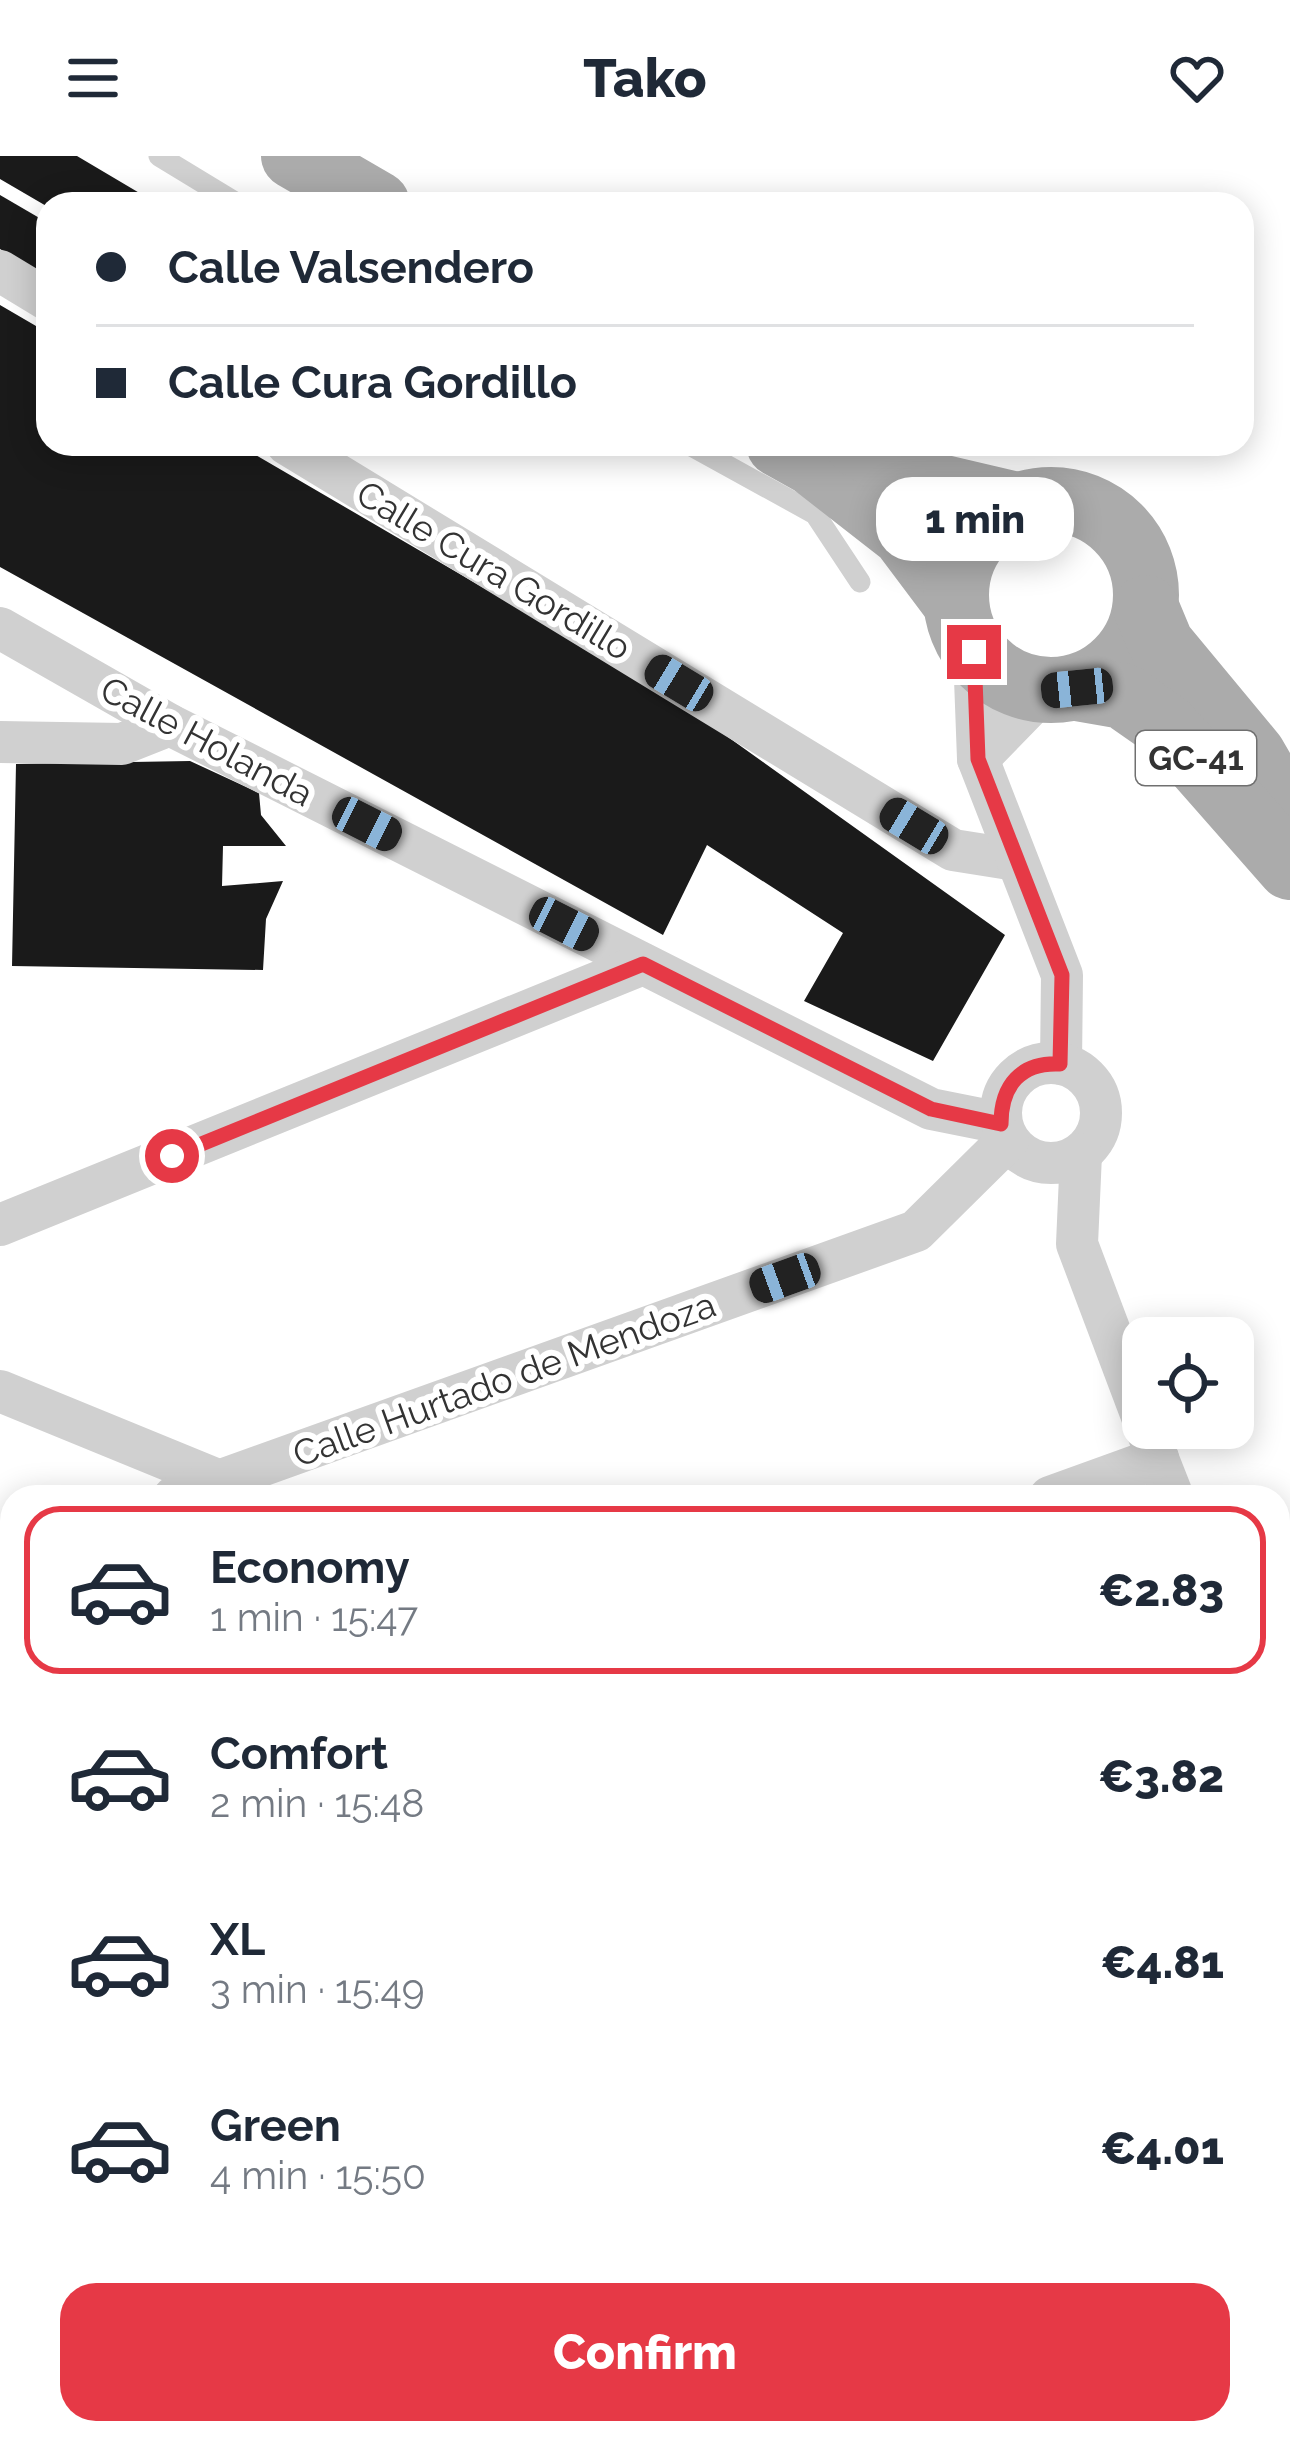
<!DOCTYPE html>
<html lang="en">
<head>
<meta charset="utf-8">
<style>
  :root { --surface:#fff; --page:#f2f2f3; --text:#1f2937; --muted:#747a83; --line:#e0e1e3; --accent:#e63946 }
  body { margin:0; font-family:Raleway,sans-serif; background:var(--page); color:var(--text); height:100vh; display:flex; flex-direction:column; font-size:45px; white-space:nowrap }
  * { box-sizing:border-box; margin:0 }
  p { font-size:39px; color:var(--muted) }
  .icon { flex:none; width:66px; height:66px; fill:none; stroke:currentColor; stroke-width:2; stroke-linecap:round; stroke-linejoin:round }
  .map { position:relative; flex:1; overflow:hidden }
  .panel { position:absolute; left:0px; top:1329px; width:1290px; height:960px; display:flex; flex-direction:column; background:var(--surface); border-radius:36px 36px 0 0; box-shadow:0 6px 30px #0003 }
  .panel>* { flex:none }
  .top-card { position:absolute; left:36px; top:36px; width:1218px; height:264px; border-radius:36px; box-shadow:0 6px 30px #0003; display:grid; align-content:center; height:264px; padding:0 60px; background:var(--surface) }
  .buttons { position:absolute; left:1122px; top:1161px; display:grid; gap:24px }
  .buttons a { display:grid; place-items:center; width:132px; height:132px; border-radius:24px; background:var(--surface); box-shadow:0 6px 30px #0003; font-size:60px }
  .end { position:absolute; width:54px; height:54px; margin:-27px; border:15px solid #e63946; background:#fff; box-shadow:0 0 0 6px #fff }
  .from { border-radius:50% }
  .bubble { position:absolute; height:84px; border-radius:36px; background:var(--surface); box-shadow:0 6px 30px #0003; font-size:39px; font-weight:800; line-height:84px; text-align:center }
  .car { position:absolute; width:36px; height:72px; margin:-36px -18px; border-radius:15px; box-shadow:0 0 9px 3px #0007; background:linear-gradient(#222 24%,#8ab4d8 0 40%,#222 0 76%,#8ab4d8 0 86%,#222 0) }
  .top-card b { display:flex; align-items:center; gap:42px; height:114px; font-size:45px }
  .top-card b+b { border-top:3px solid var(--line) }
  .top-card i { width:30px; height:30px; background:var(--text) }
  ul { padding:21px 0 0; list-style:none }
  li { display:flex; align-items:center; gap:36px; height:168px; margin:0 24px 18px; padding:0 36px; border:6px solid transparent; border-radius:36px }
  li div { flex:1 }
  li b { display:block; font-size:45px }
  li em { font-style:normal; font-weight:800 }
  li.selected { border-color:var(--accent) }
  li>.icon { width:108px; height:108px; stroke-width:1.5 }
  .cta { display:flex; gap:24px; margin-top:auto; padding:24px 60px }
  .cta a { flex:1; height:138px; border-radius:36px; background:var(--accent); color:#fff; font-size:48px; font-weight:800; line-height:138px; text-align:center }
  header { display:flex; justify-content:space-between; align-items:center; height:156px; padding:0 60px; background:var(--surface); font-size:54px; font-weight:800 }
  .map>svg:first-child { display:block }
</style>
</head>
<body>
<header><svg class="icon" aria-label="menu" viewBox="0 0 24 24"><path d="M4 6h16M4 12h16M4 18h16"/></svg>Tako<svg class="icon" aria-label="heart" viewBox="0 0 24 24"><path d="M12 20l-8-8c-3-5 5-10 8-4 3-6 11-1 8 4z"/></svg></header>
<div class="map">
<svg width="1290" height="2289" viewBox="0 0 1290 2289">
  <rect width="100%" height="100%" fill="#fff"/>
  <g fill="#1a1a1a">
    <path d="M0 0H77L158 48H48V51L0 23Z"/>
    <path d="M0 39 48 67V121L0 93Z"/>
    <path d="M0 149 48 177V288H237L679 546 1005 779 933 905 804 845 843 777 707 689 663 779 0 411Z"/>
    <path d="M190 605 259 637 261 659 286 690H223L222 730 283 725 266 763 263 814 12 810 16 608Z"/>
  </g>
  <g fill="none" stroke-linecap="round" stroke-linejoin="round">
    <g stroke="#d0d0d0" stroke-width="21">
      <path d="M159 0 238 48"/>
      <path d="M688 288 815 358 860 426"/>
    </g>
    <g stroke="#d0d0d0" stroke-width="42">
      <path d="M0 115 48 144"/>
      <path d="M287 288 953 694 1016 704"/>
      <path d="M0 472 170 569 931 953 1001 967"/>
      <path d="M974 496 978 603 1062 819 1061 908"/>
      <path d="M0 586 122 588 170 569"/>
      <path d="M978 603 1044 535"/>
      <circle cx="1051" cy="957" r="50"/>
      <path d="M1081 998 1077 1088 1143 1263"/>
      <path d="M0 1069 643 808"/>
      <path d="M0 1235 232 1330"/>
      <path d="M1147 1275 1173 1341"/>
      <path d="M174 1341 916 1075 1008 984"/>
      <path d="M1050 1341 1158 1302"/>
      <path d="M0 1402 12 1398"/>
      <path d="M1278 1612 1290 1643"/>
      <path d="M0 1725 12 1720"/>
      <path d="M1278 1933 1290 1929"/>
      <path d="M0 1970 12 1978"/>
      <path d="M1278 2148 1290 2088"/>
      <path d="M368 2277 383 2289"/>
      <path d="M883 2277 887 2289"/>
      <path d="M972 2289 1010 2277"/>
      <path d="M1253 2289 1255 2277"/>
    </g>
    <g stroke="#ababab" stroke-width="66">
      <path d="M294 0 377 48"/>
      <path d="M779 288 813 307 904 378 955 446"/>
      <path d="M858 288 922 327 1016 349"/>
      <circle cx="1051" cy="439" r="95"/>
      <path d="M1146 452 1161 488 1253 599 1279 644"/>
      <path d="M1077 532 1123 540 1166 570 1290 711"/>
    </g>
  </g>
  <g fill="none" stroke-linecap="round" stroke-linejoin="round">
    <path stroke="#e63946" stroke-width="15" d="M172 1000 643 808 931 953 1001 968C1001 929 1021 906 1060 908L1062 819 978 603 974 496"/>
  </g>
  <g text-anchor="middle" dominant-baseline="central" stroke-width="12" stroke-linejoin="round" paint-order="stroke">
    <rect fill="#fff" stroke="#707070" stroke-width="3" x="1136" y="575" width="120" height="54" rx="9"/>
    <g font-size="33" font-weight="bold" fill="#333">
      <text x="1196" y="602">GC-41</text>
    </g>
    <g font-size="36" fill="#333" stroke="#fff">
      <text transform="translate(494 414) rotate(31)">Calle Cura Gordillo</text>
      <text transform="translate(207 585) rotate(28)">Calle Holanda</text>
      <text transform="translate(504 1223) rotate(-20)">Calle Hurtado de Mendoza</text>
    </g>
  </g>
</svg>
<div class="buttons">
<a><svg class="icon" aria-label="locate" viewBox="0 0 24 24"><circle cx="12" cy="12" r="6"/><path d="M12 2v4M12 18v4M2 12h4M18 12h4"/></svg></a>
</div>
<i class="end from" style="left:172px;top:1000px"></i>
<i class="end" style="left:974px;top:496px"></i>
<div class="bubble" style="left:876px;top:321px;width:198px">1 min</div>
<i class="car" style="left:679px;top:527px;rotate:301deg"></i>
<i class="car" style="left:1077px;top:532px;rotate:264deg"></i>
<i class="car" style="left:367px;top:668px;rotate:117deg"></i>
<i class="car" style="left:914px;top:670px;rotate:301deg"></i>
<i class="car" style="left:564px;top:768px;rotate:117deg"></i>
<i class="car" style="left:785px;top:1122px;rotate:250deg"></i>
<div class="top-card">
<b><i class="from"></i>Calle Valsendero</b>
<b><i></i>Calle Cura Gordillo</b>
</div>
<section class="panel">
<ul>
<li class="selected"><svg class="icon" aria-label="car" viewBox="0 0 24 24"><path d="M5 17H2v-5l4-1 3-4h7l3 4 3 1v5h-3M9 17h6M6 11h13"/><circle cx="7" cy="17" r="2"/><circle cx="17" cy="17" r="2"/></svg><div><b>Economy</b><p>1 min · 15:47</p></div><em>€2.83</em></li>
<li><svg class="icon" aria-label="car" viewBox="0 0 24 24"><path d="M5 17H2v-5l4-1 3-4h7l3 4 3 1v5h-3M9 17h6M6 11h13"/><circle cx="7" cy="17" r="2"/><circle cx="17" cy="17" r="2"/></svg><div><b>Comfort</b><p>2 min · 15:48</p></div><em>€3.82</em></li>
<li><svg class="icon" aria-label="car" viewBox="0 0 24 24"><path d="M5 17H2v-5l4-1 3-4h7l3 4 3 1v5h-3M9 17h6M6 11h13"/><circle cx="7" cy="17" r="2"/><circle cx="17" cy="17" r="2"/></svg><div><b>XL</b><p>3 min · 15:49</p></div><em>€4.81</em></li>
<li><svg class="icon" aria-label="car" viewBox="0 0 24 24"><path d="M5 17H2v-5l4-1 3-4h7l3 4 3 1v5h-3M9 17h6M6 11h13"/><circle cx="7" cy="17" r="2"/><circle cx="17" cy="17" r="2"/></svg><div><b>Green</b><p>4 min · 15:50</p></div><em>€4.01</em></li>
</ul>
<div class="cta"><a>Confirm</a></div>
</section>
</div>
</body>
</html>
